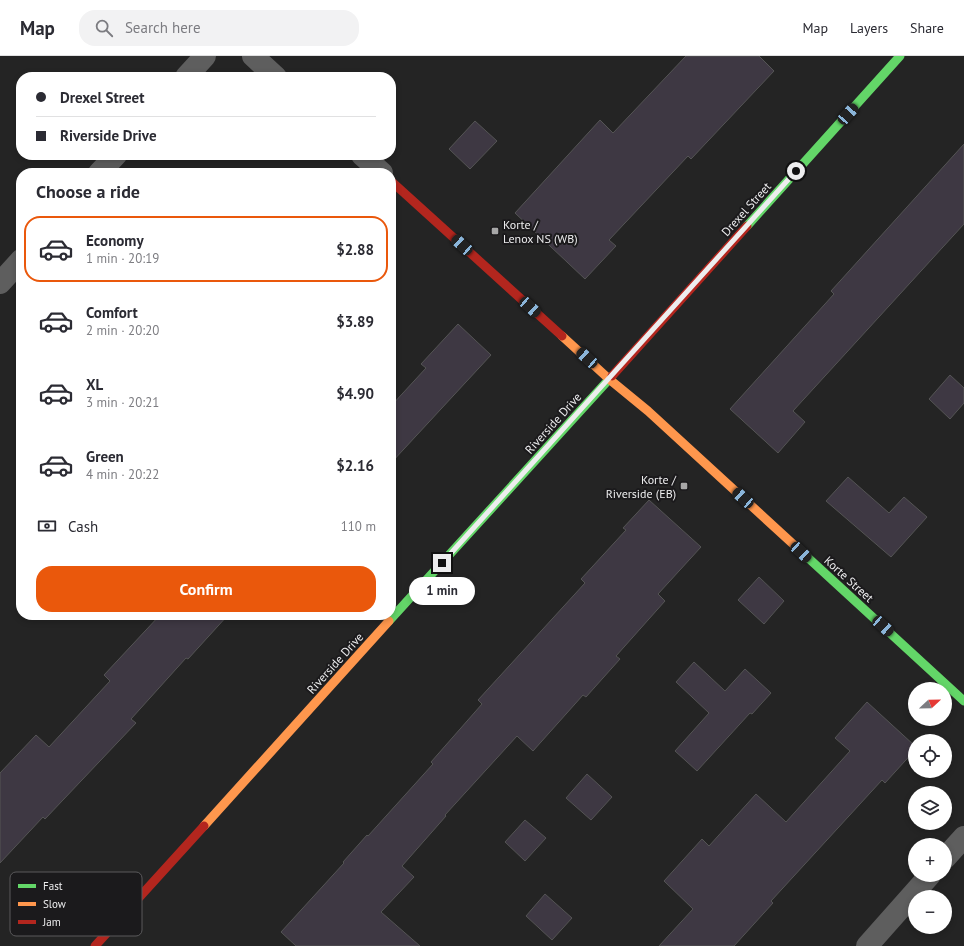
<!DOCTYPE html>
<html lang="en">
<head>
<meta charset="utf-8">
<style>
  :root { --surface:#fff; --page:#f2f2f3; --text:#2b2b33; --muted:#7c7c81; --line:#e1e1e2; --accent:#ea580c }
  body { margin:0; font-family:"PT Sans",sans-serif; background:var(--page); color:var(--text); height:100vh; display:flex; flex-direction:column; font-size:15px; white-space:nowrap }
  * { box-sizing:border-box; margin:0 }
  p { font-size:13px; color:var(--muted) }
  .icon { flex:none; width:22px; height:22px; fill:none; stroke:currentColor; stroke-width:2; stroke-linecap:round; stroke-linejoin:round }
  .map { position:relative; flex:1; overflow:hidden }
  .panel { position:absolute; left:16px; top:112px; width:380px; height:452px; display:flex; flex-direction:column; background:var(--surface); border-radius:16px; box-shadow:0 2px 6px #0003 }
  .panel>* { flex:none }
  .top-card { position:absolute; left:16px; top:16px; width:380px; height:88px; border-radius:16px; box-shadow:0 2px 6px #0003; display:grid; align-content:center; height:88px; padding:0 20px; background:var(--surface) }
  .needle { width:26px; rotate:68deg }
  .tools { position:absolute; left:908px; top:626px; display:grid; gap:8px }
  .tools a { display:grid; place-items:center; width:44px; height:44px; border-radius:50%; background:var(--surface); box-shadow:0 2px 6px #0003; font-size:20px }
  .end { position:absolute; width:18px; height:18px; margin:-9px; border:5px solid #ededee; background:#111; box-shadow:0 0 0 2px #111 }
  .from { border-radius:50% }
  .bubble { position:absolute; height:28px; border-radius:14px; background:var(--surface); box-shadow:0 2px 6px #0003; font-size:13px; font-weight:600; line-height:28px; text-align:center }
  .car { position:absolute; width:12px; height:24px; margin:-12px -6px; border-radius:5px; box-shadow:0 0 3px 1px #0007; background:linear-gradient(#222 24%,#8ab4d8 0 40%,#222 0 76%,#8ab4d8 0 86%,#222 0) }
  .top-card b { display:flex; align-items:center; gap:14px; height:38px; font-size:15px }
  .top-card b+b { border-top:1px solid var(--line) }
  .top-card i { width:10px; height:10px; background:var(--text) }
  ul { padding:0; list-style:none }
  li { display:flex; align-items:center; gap:12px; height:66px; margin:0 8px 6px; padding:0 12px; border:2px solid transparent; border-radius:16px }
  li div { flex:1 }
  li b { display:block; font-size:15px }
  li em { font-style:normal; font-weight:600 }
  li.active { border-color:var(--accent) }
  li>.icon { width:36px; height:36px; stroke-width:1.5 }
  h2 { padding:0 20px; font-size:18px; line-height:48px }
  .pay { display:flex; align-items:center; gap:10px; height:44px; padding:0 20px; font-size:15px }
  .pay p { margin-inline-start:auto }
  .action { display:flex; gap:8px; margin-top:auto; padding:8px 20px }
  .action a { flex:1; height:46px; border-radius:16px; background:var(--accent); color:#fff; font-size:16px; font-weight:600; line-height:46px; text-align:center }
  header { display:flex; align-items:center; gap:24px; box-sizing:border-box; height:56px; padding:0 20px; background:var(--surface); border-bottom:1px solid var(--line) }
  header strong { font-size:19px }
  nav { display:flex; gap:22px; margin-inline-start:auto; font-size:14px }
  .search { width:280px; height:36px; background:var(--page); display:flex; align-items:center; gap:10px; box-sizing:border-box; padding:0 14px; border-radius:16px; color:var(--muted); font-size:15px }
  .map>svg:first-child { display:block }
</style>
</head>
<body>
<header>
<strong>Map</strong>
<div class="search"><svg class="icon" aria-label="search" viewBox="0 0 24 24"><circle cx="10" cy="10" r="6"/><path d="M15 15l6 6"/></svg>Search here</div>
<nav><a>Map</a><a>Layers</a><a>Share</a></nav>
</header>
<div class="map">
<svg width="964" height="890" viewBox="0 0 964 890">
  <rect width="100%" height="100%" fill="#242424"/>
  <g fill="#3e3843" stroke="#545454">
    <path d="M686 0H759L774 15 691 103 688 100 609 184 616 190 585 223 515 157 600 64 613 77Z"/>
    <path d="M475 65 497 85 470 113 449 93Z"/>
    <path d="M964 88V168L793 355 805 366 778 397 730 353 834 238 831 235Z"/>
    <path d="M458 268 491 299 391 407V350L426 312 421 308Z"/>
    <path d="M950 319 964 332V347L950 363 929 343Z"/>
    <path d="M848 421 889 457 904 441 927 461 891 501 826 445Z"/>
    <path d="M649 444 701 491 658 538 665 545 616 600 620 603 586 641 583 639 533 695 517 680 445 759 446 760 402 810 414 821 381 856 420 890H296L281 876 344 807 343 806 367 779 368 780 433 708 431 706 482 648 478 644 585 527 581 523 626 474 623 472Z"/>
    <path d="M759 521 784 545 764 568 738 544Z"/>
    <path d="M160 559H228L188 603 186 602 131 663 136 667 45 763 43 761 0 807V717L36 679 49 691 110 625 104 619Z"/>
    <path d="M694 606 725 635 745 613 771 637 752 658 750 657 697 715 675 695 709 657 676 626Z"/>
    <path d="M867 646 915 690V694L885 727 882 724 771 845 773 847 734 890H659L693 853 664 825 702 783 709 790 756 738 786 766 850 695 835 682Z"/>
    <path d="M587 718 612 741 591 764 566 742Z"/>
    <path d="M525 764 546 782 525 805 505 786Z"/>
    <path d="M545 838 572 862 552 884 526 860Z"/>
  </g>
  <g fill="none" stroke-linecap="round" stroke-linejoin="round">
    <g stroke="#5e5e5e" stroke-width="22">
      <path d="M253 0 276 21"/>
      <path d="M186 21 205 0"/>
      <path d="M362 99 382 117"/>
      <path d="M99 117 116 99"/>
      <path d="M0 227 21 204"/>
      <path d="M945 802 964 781"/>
      <path d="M867 890 930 819"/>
    </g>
    <g stroke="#63d668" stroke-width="9">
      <path d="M747 170 900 0"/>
      <path d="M805 499 964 645"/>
      <path d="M389 565 612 320"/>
    </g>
    <g stroke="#ff974d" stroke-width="9">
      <path d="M562 280 609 323 648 355 805 499"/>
      <path d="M204 770 389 565"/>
    </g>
    <g stroke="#b3261e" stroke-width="9">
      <path d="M391 125 562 280"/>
      <path d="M612 320 747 170"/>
      <path d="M95 890 204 770"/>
    </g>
  </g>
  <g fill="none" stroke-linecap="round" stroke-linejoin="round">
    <path stroke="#ededee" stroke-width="5" d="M442 507 796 115"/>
  </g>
  <g fill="#a7a7a7" stroke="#1b1a1c" stroke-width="1.5">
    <rect x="491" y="171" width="8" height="8" rx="2"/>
    <rect x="680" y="426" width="8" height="8" rx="2"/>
  </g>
  <g text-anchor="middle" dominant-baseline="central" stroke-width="4" stroke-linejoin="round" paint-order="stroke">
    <g font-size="12" fill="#ededee" stroke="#1b1a1c">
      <text transform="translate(746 153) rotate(-48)">Drexel Street</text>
      <text transform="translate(553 367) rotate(-48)">Riverside Drive</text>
      <text transform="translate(849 523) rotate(42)">Korte Street</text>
      <text transform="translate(335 607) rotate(-48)">Riverside Drive</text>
    </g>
    <g font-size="12" fill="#ededee" stroke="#1b1a1c" text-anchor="start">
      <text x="503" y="168">Korte /<tspan x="503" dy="14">Lenox NS (WB)</tspan></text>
      <text x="676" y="423" text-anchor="end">Korte /<tspan x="676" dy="14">Riverside (EB)</tspan></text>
    </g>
  </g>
  <rect x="10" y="816" width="132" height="64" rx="6" fill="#1b1a1c" stroke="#5a595b" stroke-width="1"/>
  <rect x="18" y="828" width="18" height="4" fill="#63d668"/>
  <rect x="18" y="846" width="18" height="4" fill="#ff974d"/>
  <rect x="18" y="864" width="18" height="4" fill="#b3261e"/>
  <g font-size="11" fill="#ededee">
    <text x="43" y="834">Fast</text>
    <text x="43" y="852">Slow</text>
    <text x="43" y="870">Jam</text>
  </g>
</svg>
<div class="tools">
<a><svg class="needle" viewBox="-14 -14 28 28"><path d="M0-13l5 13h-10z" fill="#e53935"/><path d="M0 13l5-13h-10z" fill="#7c7c81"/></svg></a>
<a><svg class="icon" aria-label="locate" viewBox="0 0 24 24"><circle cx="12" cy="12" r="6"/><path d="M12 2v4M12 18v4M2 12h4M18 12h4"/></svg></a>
<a><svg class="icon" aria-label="layers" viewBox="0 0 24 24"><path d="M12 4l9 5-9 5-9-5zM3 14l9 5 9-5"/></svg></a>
<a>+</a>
<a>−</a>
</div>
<i class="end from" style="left:796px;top:115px"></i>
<i class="end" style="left:442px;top:507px"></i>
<div class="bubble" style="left:409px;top:521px;width:66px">1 min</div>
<i class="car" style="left:848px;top:58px;rotate:42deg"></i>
<i class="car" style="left:462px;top:189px;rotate:312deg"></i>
<i class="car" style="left:530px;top:251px;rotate:132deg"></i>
<i class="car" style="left:587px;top:302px;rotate:312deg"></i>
<i class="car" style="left:743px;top:442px;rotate:312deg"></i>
<i class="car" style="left:801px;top:496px;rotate:133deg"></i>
<i class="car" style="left:883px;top:570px;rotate:132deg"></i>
<div class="top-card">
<b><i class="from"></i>Drexel Street</b>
<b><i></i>Riverside Drive</b>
</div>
<section class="panel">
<h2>Choose a ride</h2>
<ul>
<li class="active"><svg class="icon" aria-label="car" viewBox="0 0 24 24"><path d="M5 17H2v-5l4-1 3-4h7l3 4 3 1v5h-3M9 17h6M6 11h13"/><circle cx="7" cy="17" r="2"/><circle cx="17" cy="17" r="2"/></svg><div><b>Economy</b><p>1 min · 20:19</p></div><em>$2.88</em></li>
<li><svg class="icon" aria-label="car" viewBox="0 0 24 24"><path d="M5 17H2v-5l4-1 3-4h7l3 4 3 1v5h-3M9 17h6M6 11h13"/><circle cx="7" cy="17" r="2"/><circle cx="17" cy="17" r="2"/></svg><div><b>Comfort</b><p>2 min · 20:20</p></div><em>$3.89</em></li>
<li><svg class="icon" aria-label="car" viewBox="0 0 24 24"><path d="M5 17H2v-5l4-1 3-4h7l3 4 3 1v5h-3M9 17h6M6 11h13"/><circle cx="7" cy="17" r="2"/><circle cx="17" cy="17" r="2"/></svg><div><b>XL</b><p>3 min · 20:21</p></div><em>$4.90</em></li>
<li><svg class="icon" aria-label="car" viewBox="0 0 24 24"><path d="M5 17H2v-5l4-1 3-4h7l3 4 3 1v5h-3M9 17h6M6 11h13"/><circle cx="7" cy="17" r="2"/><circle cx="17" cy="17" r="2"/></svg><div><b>Green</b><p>4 min · 20:22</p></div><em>$2.16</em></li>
</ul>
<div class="pay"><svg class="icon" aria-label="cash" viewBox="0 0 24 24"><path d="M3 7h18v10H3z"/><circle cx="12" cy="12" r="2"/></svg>Cash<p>110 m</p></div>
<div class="action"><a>Confirm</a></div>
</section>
</div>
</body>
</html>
